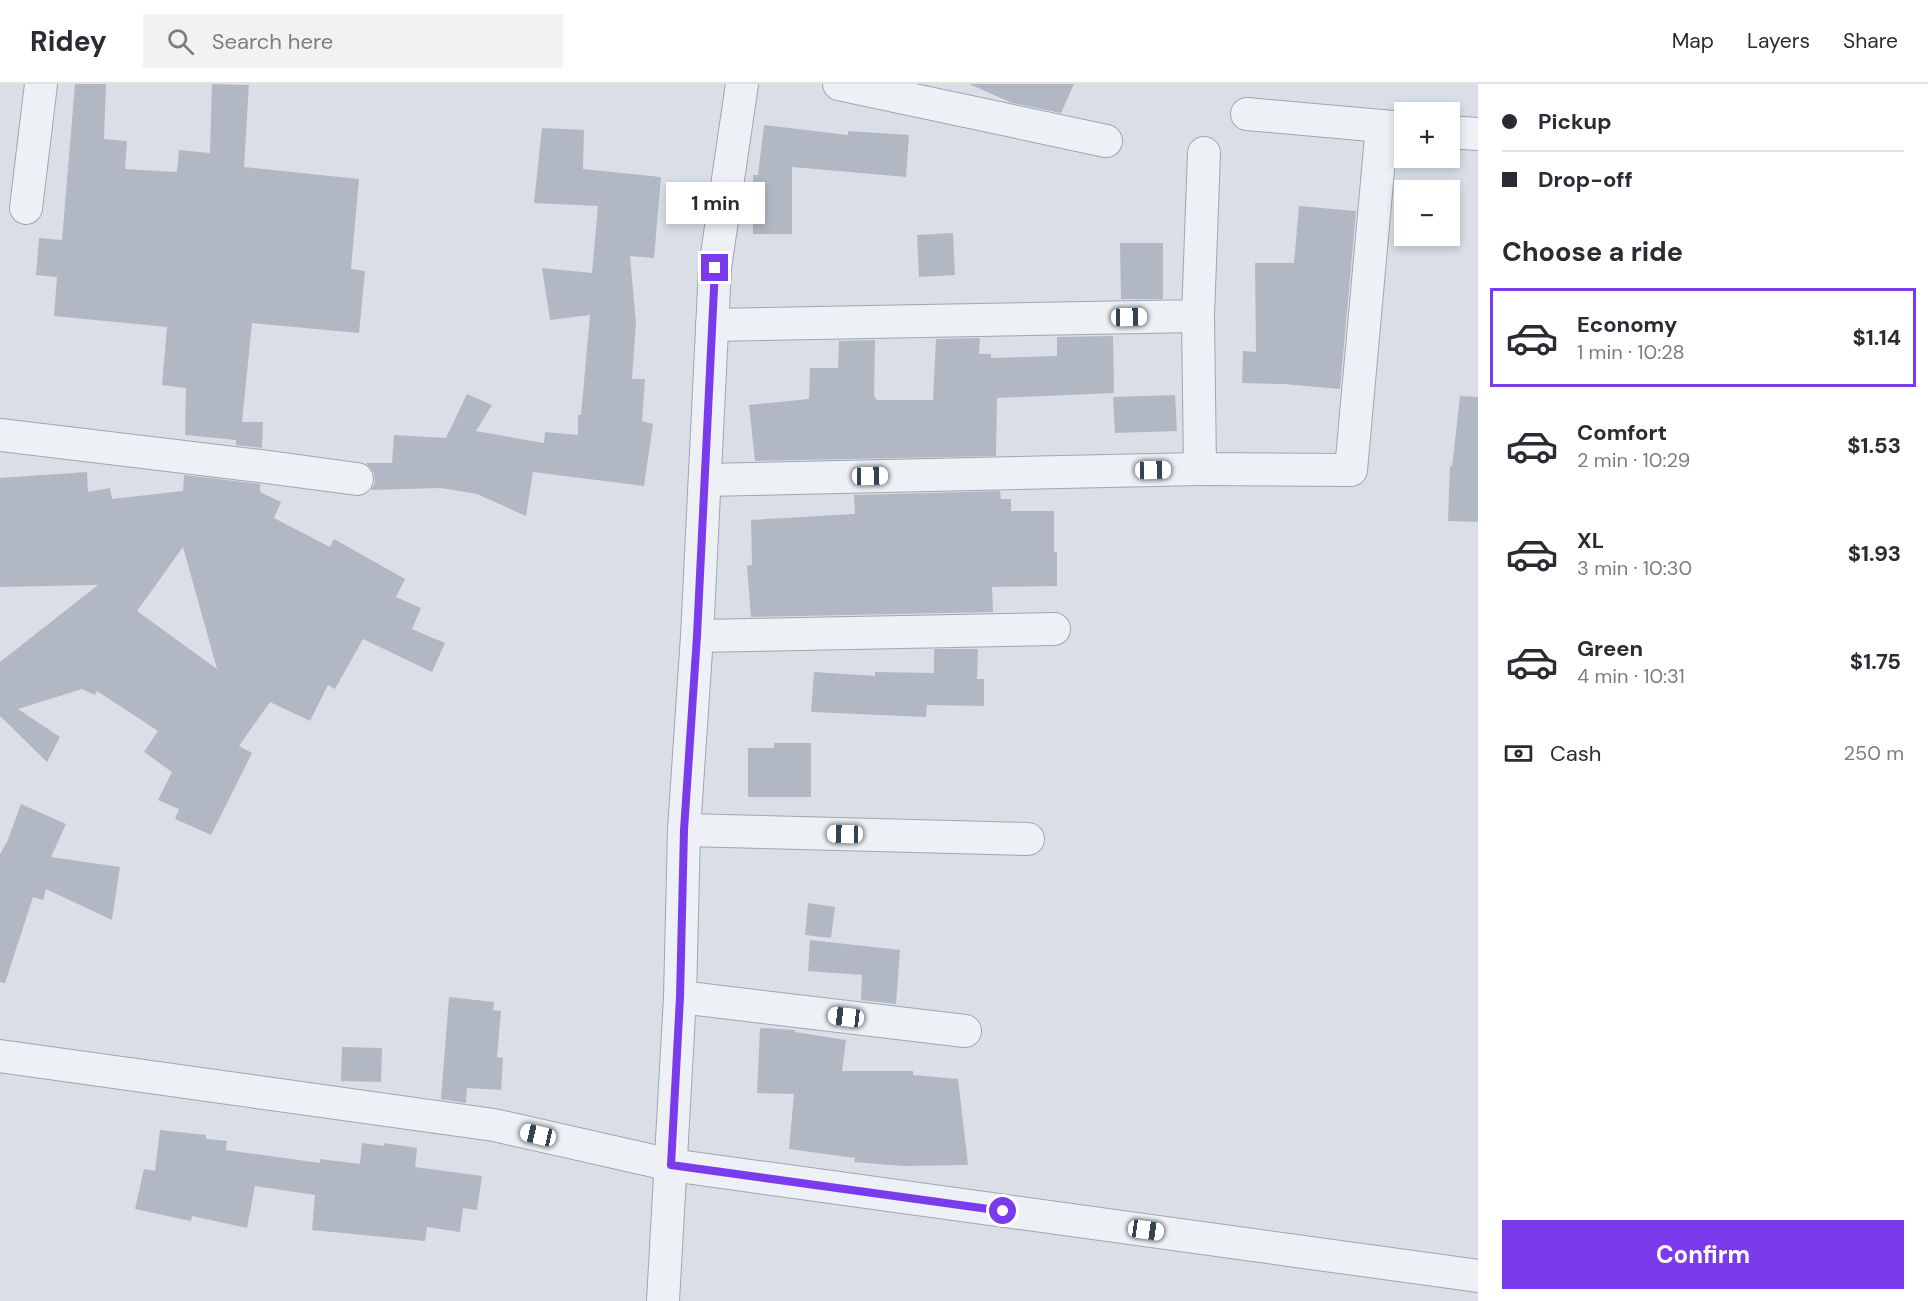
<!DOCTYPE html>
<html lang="en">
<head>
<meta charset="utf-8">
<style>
  :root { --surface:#fff; --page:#f2f2f3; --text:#2b2b33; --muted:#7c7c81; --line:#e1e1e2; --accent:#7c3aed }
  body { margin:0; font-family:"DM Sans",sans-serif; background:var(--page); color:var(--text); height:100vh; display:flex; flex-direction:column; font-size:22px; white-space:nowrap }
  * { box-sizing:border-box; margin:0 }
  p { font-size:20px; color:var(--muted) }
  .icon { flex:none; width:33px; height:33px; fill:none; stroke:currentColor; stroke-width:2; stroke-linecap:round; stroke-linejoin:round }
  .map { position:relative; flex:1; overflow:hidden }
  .drawer { display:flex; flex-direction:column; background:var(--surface); width:450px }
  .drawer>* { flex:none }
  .banner { display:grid; align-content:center; height:132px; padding:0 24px; background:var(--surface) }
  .tools { position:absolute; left:1394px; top:18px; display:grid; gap:12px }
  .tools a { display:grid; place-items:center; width:66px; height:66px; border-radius:0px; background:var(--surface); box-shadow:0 3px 9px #0003; font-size:30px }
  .end { position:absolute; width:27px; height:27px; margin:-14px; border:8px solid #7c3aed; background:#fff; box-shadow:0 0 0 3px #fff }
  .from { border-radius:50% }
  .bubble { position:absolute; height:42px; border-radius:0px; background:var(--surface); box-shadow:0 3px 9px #0003; font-size:20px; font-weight:700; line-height:42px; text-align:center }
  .car { position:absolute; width:18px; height:36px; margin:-18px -9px; border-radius:8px; box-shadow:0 0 4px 2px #0007; background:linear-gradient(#fff 24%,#345 0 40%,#fff 0 76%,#345 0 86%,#fff 0) }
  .banner b { display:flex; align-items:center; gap:21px; height:57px; font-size:22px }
  .banner b+b { border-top:2px solid var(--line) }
  .banner i { width:15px; height:15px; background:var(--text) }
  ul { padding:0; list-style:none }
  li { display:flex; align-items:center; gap:18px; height:99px; margin:0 12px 9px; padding:0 12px; border:3px solid transparent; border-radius:0px }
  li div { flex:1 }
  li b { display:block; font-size:22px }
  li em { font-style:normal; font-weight:700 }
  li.active { border-color:var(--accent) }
  li>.icon { width:54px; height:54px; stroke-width:1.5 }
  h2 { padding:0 24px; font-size:27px; line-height:72px }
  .pay { display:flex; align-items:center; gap:15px; height:66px; padding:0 24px; font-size:22px }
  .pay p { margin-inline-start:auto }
  .primary-button { display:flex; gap:12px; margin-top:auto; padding:12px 24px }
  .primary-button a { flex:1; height:69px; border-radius:0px; background:var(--accent); color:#fff; font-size:24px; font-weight:700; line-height:69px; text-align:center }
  header { display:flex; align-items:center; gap:36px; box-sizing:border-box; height:84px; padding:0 30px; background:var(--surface); border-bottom:2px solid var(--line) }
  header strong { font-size:28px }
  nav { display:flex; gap:33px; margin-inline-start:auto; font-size:21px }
  .search { width:420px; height:54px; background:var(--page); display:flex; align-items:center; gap:15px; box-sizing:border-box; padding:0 21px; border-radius:0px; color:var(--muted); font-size:22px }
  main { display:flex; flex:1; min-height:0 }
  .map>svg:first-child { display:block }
</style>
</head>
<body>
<header>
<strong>Ridey</strong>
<div class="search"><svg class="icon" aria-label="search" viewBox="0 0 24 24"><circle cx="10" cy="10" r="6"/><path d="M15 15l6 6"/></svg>Search here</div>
<nav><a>Map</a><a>Layers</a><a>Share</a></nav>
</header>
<main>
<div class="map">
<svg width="1478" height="1217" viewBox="0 0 1478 1217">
  <rect width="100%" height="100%" fill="#dadfe7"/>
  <g fill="#b1b8c4" fill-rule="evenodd">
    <path d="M75 0H106L104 55 127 57 125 85 177 88 179 66 210 69 212 0 249 1 244 83 359 95 351 185 365 187 359 249 252 239 242 338H263L262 364 236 361V356L185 351 186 304 162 301 167 243 54 232 57 193 36 191 39 154 62 156Z"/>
    <path d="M969 0H1074L1061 29 1012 19Z"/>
    <path d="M764 41 848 51V47L909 51 906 93 792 83V150H753V91H758Z"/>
    <path d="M542 44 584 46 583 85 661 93 654 174 630 172 636 239 632 295H645L642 337 653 340 644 402 533 388 526 432 477 410 441 404 371 406 375 398 374 389 366 379H392L394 351 446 354 467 310 492 321 476 347 544 359 545 348 578 351V331H581L590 231 550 236 542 184 592 189 598 122 534 119Z"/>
    <path d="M1299 122 1356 127 1340 305 1283 300 1242 299 1243 267 1256 268 1255 179H1294Z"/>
    <path d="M953 149 955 191 919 193 917 151Z"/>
    <path d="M1120 159H1163V215H1121Z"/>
    <path d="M1113 252 1114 309 997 314 996 372 755 377 749 321 809 315 810 284H838L839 257 875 256 874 313H876V316H933L936 255 980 254 979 270H991V274L1057 272V253Z"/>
    <path d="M1175 311 1177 347 1115 349 1113 313Z"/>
    <path d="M1460 312 1478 313V438L1448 437 1450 382 1452 383Z"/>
    <path d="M87 388 88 408 110 404 112 415 183 407 184 391 260 400V408L281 418 274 434 330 463 334 455 405 495 396 513 421 524 412 545 445 559 432 588 363 555 335 605 328 601 310 637 270 618 239 662 252 669 211 751 175 735 179 725 158 716 172 688 144 668 158 647 97 607 95 611 82 605 18 625 60 653 47 678 0 632V578L98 501 0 503V394ZM183 463 217 585 137 527Z"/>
    <path d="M1000 407 1001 415H1011V427H1054V468H1057V502L992 503 993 528 751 533 747 482 752 481 751 436 855 430 854 411Z"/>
    <path d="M934 565H978L977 595H984V622L927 621 926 633 811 628 814 588 875 592V588L934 589Z"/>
    <path d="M774 659H811V713H748V664H774Z"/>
    <path d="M21 720 66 740 51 773 120 783 112 836 46 805 43 816 33 813 5 899 0 898V770L7 758Z"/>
    <path d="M808 819 835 823 831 854 805 851Z"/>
    <path d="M810 856 900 866 896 920 861 916 862 891 808 887Z"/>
    <path d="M449 913 494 918 493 926 501 927 497 973 503 974 501 1006 467 1004 466 1019 441 1015Z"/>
    <path d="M760 944 795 946V948L846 956 842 987H913V991L958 995 968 1081 903 1082 854 1078 855 1074 789 1065 794 1010 757 1009Z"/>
    <path d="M342 963 382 964 381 998 341 997Z"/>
    <path d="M160 1046 206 1051V1055L227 1057 226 1066 320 1079V1075L360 1080 362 1059 384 1062V1059L417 1064 415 1083 482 1092 477 1126 463 1124 460 1148 427 1143 425 1157 312 1146 315 1111 255 1102 247 1144 192 1132 191 1137 135 1125 144 1085 155 1087Z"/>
  </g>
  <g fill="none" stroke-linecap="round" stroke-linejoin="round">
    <defs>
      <g id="minor">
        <path d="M839 0 1106 57"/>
        <path d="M1247 30 1404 44"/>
        <path d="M1449 48 1478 50"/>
        <path d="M26 124 41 0"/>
        <path d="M1198 232 1200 385 1351 386 1382 42"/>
        <path d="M712 241 1198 232 1204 69"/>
        <path d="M0 351 260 382 357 395"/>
        <path d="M705 396 1200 385"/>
        <path d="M697 552 1054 545"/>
        <path d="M684 746 1028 755"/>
        <path d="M680 913 965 947"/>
        <path d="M0 972 494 1041 671 1081 1478 1192"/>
        <path d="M663 1217 680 913 684 746 697 552 715 184 742 0"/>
      </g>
    </defs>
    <use href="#minor" stroke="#9fa6b1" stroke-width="34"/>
    <use href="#minor" stroke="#edf0f5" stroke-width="32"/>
  </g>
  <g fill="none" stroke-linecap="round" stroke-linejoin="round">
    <path stroke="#7c3aed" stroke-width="8" d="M715 184 697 552 684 746 680 913 671 1081 1003 1127"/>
  </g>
</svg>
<div class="tools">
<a>+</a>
<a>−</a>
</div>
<i class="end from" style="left:1003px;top:1127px"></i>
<i class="end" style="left:715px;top:184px"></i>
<div class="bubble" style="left:666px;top:98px;width:99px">1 min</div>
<i class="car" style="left:1129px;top:233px;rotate:89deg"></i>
<i class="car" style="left:1153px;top:386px;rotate:89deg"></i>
<i class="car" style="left:870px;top:392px;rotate:89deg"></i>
<i class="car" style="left:845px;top:750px;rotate:271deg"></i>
<i class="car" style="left:846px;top:933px;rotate:277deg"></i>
<i class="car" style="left:538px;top:1051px;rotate:283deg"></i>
<i class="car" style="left:1146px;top:1146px;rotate:98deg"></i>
</div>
<section class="drawer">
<div class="banner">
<b><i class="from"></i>Pickup</b>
<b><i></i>Drop-off</b>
</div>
<h2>Choose a ride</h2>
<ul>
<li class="active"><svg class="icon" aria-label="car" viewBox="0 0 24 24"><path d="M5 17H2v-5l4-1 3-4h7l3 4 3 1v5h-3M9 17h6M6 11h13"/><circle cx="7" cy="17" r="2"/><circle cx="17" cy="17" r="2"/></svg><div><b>Economy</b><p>1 min · 10:28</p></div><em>$1.14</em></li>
<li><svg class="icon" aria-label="car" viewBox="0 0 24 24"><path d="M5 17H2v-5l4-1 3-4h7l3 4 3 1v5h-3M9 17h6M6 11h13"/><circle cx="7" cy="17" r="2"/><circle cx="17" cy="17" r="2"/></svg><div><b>Comfort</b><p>2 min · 10:29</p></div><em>$1.53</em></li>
<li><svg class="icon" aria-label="car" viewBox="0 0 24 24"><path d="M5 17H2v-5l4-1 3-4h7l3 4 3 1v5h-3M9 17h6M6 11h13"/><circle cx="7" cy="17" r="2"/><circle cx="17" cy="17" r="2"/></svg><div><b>XL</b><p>3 min · 10:30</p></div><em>$1.93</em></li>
<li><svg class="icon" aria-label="car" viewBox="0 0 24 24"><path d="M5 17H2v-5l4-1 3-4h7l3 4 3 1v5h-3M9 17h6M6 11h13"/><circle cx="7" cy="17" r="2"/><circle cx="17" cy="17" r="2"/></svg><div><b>Green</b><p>4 min · 10:31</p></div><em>$1.75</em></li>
</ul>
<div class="pay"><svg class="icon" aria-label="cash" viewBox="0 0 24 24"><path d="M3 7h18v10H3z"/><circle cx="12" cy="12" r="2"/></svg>Cash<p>250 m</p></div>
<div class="primary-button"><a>Confirm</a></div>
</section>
</main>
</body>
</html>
